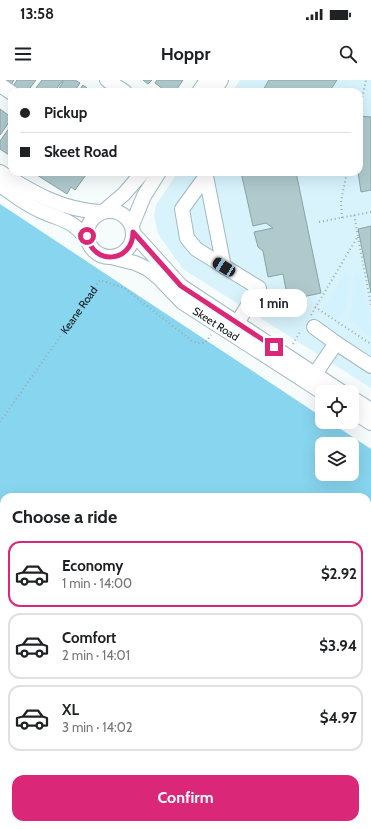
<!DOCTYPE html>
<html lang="en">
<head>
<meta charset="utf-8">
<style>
  :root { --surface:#fff; --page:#f6f6f6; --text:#202124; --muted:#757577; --line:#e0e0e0; --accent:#db2777 }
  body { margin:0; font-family:Cabin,sans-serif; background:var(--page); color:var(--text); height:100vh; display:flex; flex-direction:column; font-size:15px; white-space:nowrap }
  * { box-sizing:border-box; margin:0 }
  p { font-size:13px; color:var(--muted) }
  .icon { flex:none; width:22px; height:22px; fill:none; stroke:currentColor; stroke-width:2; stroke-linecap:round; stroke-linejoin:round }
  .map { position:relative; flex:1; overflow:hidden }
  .panel { position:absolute; left:0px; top:413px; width:371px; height:336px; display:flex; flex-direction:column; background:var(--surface); border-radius:12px 12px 0 0; box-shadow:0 4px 16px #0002 }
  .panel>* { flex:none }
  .guide { position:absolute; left:8px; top:8px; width:355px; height:88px; border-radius:12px; box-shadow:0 4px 16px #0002; display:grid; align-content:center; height:88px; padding:0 12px; background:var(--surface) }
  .fabs { position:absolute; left:315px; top:305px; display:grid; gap:8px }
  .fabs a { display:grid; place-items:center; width:44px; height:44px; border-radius:8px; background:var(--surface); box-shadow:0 4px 16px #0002; font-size:20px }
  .end { position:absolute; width:18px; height:18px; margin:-9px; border:5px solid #db2777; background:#fff; box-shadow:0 0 0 2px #fff }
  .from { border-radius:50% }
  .bubble { position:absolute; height:28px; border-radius:12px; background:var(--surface); box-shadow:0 4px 16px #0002; font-size:13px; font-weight:700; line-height:28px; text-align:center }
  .car { position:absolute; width:12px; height:24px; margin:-12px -6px; border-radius:5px; box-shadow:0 0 3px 1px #0007; background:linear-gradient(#222 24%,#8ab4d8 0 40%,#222 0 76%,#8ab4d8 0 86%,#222 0) }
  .guide b { display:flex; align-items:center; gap:14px; height:38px; font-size:15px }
  .guide b+b { border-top:1px solid var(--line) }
  .guide i { width:10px; height:10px; background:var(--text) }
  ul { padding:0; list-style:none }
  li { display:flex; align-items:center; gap:12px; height:66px; margin:0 8px 6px; padding:0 4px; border:2px solid var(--line); border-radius:12px }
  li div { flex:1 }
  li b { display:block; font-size:15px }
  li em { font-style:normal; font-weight:700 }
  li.current { border-color:var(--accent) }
  li>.icon { width:36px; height:36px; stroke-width:1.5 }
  h2 { padding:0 12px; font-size:18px; line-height:48px }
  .cta { display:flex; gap:8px; margin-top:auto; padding:8px 12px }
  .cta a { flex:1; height:46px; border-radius:12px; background:var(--accent); color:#fff; font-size:16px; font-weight:700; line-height:46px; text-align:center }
  .status { display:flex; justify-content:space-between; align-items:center; height:28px; padding:0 20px; background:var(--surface); direction:ltr }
  .status svg { height:11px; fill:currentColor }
  header { display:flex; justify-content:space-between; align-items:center; height:52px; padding:0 12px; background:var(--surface); font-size:18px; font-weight:700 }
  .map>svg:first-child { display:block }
</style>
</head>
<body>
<div class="status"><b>13:58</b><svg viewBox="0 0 49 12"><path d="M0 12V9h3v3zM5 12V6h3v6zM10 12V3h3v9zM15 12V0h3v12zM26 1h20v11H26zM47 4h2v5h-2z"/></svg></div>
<header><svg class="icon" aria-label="menu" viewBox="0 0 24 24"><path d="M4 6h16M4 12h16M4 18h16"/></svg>Hoppr<svg class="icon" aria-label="search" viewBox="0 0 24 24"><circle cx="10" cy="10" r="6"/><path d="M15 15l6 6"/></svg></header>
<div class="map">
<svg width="371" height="749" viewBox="0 0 371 749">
  <rect width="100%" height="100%" fill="#f6fbfc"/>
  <path fill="#d8f3fc" d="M240 0H371V308L183 189 158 154 154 135 156 125 178 92H359V12H232Z"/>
  <g fill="#d2f2fe">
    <path d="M345 193 349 196 346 228 338 240 323 229Z"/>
    <path d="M361 193 371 246V258L358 245 348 240 351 236 355 194Z"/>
  </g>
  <path fill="#88d5ef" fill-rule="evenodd" d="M0 124 322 337V342H330L371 369V749H0ZM322 364H352V394H322ZM4 417H367V745H4Z"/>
  <g fill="#afc9cc" stroke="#89a3a5">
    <path d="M4 0H14L11 5Z"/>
    <path d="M17 0H36L27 12H21L13 6Z"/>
    <path d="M42 0H63L54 12H33Z"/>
    <path d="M64 0H75L80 3 74 12H57Z"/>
    <path d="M143 0H152L148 4Z"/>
    <path d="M157 0H183L175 12H167L155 3Z"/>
    <path d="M269 0H337L329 12H262Z"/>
    <path d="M83 5 92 12H78Z"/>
    <path d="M0 29 12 38 0 55Z"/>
    <path d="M359 36 371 37V110L361 112 358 92H359Z"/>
    <path d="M12 44V71L9 75 0 69V61Z"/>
    <path d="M39 92H82L86 95 75 110 71 107 67 114 37 95Z"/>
    <path d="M241 92H296L321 213 288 220 283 194 268 197 263 171 258 167 254 152 273 148 266 143 253 146Z"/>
    <path d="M371 146V213L358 149Z"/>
  </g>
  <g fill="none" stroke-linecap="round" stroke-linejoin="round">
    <defs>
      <g id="minor">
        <path d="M107 0 125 12"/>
        <path d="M0 5 12 13"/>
        <path d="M199 12 207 0"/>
        <path d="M213 12 221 0"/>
        <path d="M0 92C33 113 62 130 101 132"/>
        <path d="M0 105C13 114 25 124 39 130 62 141 72 138 88 161"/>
        <circle cx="110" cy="154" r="23"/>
        <path d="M104 131 124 114 143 92"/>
        <path d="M132 145 144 116 159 92"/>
        <path d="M133 153 181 206 342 312"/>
        <path id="s2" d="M111 177 135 183 148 189 158 197 182 222 322 312"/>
        <path d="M224 187 206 96 182 129 187 158 196 169 259 208 237 243"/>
        <path d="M314 247 336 263"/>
        <path d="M315 294 336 263 371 286"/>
        <path d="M352 318 371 330"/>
        <path d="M352 331 371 343"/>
      </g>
    </defs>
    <use href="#minor" stroke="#a1b8c1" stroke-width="16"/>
    <g stroke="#a0a7a8" stroke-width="2" stroke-dasharray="1 3" stroke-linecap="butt">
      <path d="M359 33 366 0"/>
      <path d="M342 138 341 121 347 92"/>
      <path d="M319 142 371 132"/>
      <path d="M358 157 371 225"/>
      <path d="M315 227 371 264"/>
      <path d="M311 235 358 156 354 135"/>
      <path d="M293 264 301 250"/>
      <path id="s1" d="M0 342 100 200 124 208 192 261 197 263H205L211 255"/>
    </g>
    <use href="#minor" stroke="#fff" stroke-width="14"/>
  </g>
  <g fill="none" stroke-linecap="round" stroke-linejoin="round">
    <path stroke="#db2777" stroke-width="5" d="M87 156C93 186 133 183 133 152L181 206 274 267"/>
  </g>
  <g text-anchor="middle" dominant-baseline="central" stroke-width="4" stroke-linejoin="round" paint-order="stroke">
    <g font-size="11" fill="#0c1518" stroke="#fff">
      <text stroke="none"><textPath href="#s1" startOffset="137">Keane Road</textPath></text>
      <text stroke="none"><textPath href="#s2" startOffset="127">Skeet Road</textPath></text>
    </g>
  </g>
</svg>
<div class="fabs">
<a><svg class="icon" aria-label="locate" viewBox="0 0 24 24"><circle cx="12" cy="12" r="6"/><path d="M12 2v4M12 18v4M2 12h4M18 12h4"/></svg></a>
<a><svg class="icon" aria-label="layers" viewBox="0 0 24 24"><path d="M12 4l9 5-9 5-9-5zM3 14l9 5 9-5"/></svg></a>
</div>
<i class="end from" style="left:87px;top:156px"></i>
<i class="end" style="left:274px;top:267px"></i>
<div class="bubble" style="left:241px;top:209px;width:66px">1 min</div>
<i class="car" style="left:224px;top:187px;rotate:302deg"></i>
<div class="guide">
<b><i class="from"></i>Pickup</b>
<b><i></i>Skeet Road</b>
</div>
<section class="panel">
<h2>Choose a ride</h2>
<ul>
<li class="current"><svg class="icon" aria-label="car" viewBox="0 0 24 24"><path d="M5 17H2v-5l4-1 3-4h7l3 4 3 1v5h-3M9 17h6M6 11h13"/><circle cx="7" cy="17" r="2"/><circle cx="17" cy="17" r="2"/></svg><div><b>Economy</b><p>1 min · 14:00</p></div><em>$2.92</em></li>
<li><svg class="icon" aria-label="car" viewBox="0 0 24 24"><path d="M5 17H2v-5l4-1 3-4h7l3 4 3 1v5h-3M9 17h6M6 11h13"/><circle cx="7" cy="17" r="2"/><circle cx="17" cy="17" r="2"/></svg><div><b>Comfort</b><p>2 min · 14:01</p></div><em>$3.94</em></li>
<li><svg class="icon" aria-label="car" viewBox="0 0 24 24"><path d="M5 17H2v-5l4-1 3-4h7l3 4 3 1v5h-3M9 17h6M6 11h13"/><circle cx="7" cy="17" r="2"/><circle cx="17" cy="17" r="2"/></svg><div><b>XL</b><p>3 min · 14:02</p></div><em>$4.97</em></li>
</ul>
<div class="cta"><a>Confirm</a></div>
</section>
</div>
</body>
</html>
